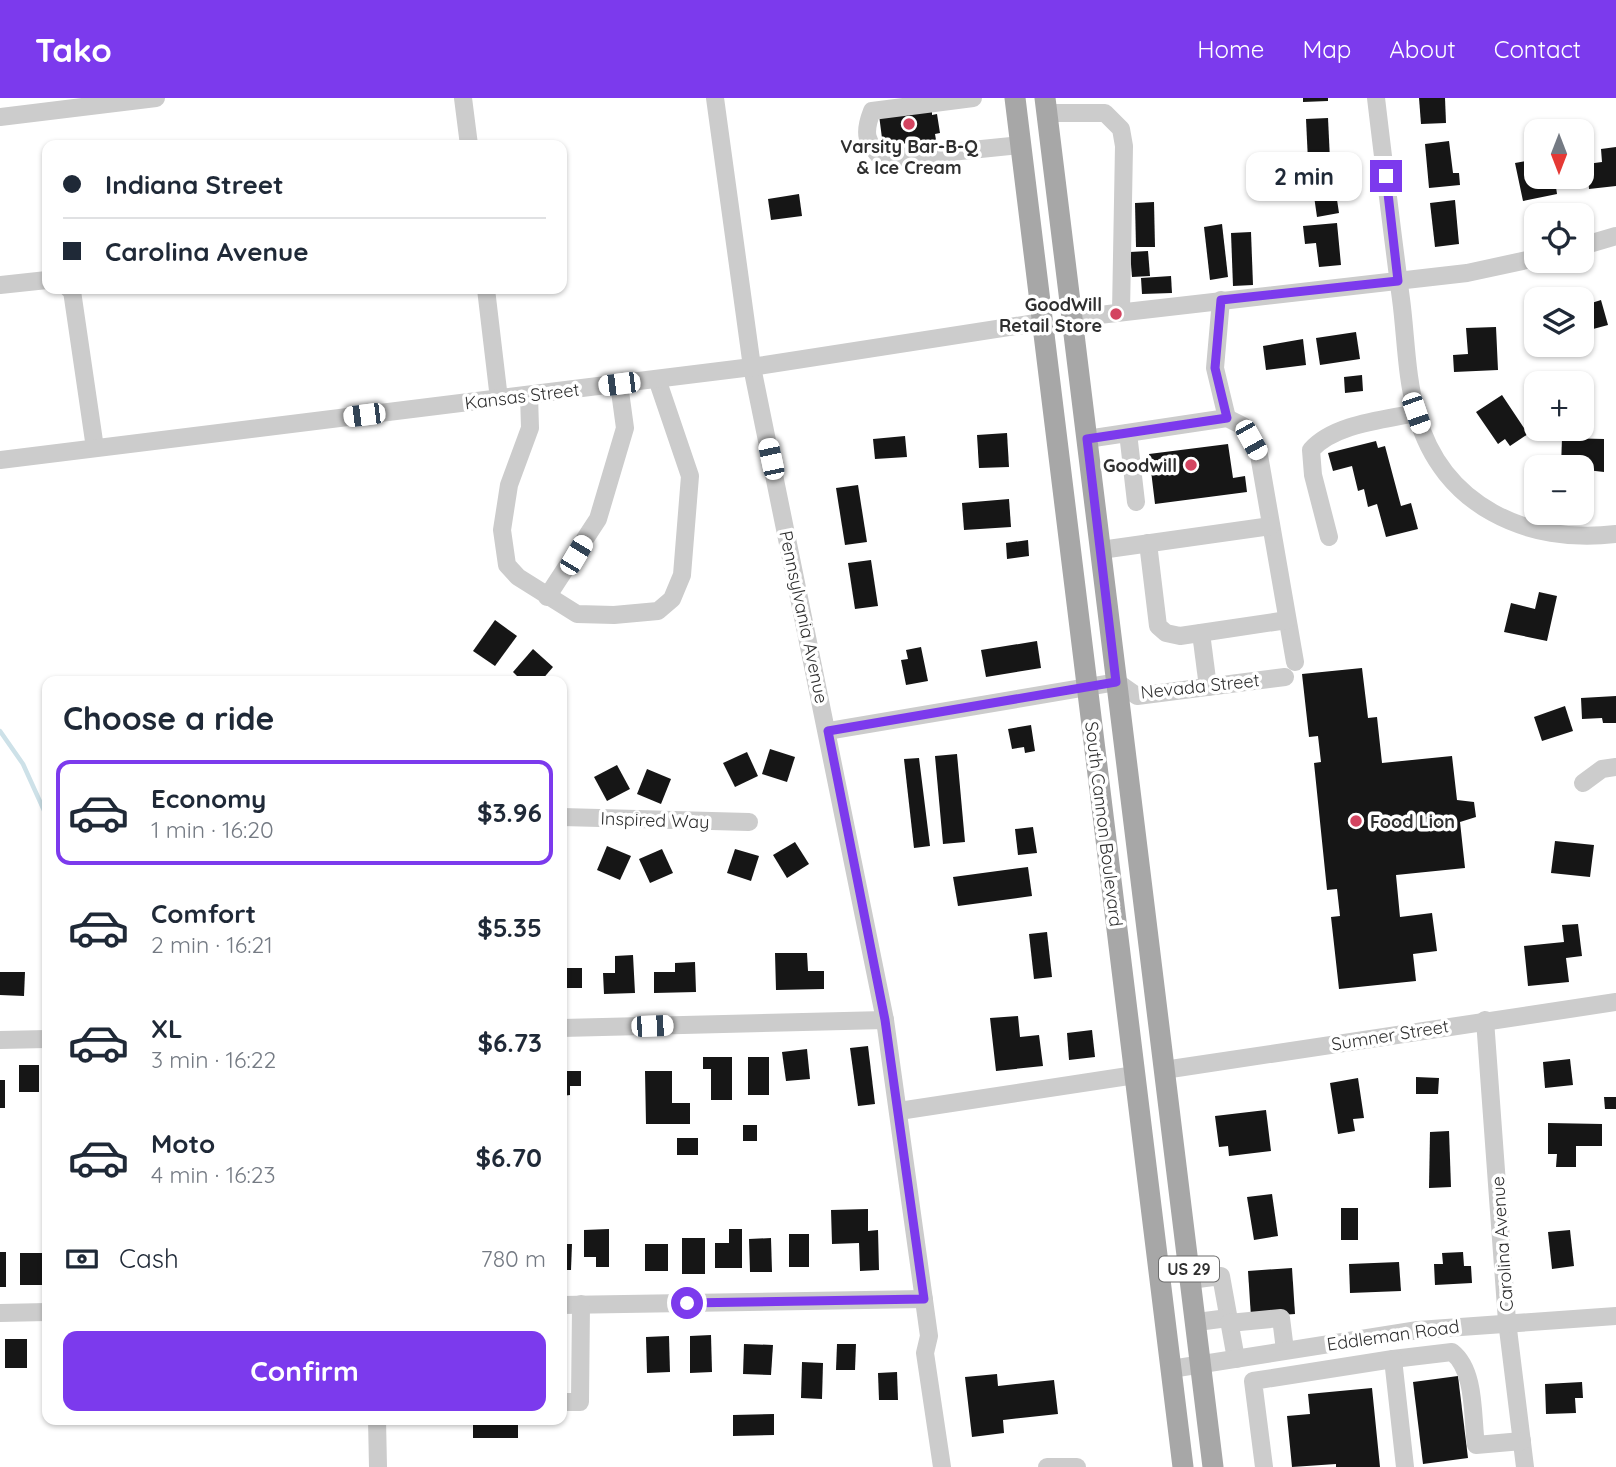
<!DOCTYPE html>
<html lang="en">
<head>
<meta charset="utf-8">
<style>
  :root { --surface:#fff; --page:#f2f2f3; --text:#1f2937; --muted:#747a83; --line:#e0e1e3; --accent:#7c3aed }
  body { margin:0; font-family:Quicksand,sans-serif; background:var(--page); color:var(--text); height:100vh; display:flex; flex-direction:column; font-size:26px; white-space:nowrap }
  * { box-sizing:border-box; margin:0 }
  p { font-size:23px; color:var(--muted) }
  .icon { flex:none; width:38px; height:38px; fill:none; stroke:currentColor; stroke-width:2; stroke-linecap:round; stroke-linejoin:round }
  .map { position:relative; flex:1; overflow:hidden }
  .sheet { position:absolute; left:42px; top:578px; width:525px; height:749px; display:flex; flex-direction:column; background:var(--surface); border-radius:14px; box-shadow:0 2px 5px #0004 }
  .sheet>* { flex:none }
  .hud { position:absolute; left:42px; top:42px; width:525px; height:154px; border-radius:14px; box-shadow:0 2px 5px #0004; display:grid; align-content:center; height:154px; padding:0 21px; background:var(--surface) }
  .needle { width:46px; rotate:180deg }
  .fabs { position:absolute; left:1524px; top:21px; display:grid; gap:14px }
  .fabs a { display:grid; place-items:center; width:70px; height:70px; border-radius:14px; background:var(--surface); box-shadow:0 2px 5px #0004; font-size:35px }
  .end { position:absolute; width:32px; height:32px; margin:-16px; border:9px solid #7c3aed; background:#fff; box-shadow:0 0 0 4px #fff }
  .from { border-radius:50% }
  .bubble { position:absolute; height:49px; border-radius:14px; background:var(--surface); box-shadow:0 2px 5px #0004; font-size:23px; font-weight:700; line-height:49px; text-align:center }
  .car { position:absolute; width:21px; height:42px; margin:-21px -10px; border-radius:9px; box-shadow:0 0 5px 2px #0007; background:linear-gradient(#fff 24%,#345 0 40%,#fff 0 76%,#345 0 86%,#fff 0) }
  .hud b { display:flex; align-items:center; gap:24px; height:66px; font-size:26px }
  .hud b+b { border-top:2px solid var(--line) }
  .hud i { width:18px; height:18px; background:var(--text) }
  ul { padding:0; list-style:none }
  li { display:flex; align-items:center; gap:21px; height:105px; margin:0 14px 10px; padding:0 7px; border:4px solid transparent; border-radius:14px }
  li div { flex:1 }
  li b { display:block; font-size:26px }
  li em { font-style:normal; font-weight:700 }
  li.selected { border-color:var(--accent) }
  li>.icon { width:63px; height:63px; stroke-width:1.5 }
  h2 { padding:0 21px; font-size:32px; line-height:84px }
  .pay { display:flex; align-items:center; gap:18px; height:77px; padding:0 21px; font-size:26px }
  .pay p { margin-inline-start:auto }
  .cta { display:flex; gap:14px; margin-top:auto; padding:14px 21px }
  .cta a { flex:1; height:80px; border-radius:14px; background:var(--accent); color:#fff; font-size:28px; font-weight:700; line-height:80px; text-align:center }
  header { display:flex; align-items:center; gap:42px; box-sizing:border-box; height:98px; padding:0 35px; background:var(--accent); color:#fff }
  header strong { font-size:33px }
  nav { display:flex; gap:38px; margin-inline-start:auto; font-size:24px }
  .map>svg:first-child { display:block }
</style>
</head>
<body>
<header>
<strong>Tako</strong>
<nav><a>Home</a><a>Map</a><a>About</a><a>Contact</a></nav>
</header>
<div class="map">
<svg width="1616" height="1369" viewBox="0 0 1616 1369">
  <rect width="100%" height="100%" fill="#fff"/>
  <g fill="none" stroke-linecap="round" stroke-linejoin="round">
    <path stroke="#cde1e8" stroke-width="4.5" d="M0 633 23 666 47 719"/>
  </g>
  <g fill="#161616">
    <path d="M1303 0H1328V3L1303 4Z"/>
    <path d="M1419 0H1445L1446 25 1421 26Z"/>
    <path d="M932 10V17L937 16 940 35 935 36 936 42 883 48 879 17Z"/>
    <path d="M1328 20 1330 62 1308 63 1306 21Z"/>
    <path d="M1449 43 1453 75H1459L1460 87 1429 90 1425 46Z"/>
    <path d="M1616 49V88L1589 91 1587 66 1602 64 1601 51Z"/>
    <path d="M1536 61V79H1568L1569 87 1556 89 1557 96 1523 103 1515 65Z"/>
    <path d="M1333 75 1339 115 1317 119 1314 98 1307 99 1304 80Z"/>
    <path d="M799 96 802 118 771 122 768 101Z"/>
    <path d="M1455 102 1459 146 1435 149 1430 105Z"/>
    <path d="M1154 104 1155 149H1136L1135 105Z"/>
    <path d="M1337 125 1341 167 1319 169 1316 145 1305 146 1303 128Z"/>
    <path d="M1222 126 1228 179 1210 182 1204 129Z"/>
    <path d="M1251 134 1253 187 1233 188 1231 135Z"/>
    <path d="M1148 153 1150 178 1132 179 1130 154Z"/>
    <path d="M1171 178 1172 195 1142 196 1141 180Z"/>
    <path d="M1601 202 1608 227 1582 234V208Z"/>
    <path d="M1496 229 1498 272 1454 274 1453 257 1468 256 1466 230Z"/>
    <path d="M1356 234 1360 261 1320 267 1316 240Z"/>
    <path d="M1303 241 1306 267 1266 272 1263 248Z"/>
    <path d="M1362 277 1363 293 1345 295 1344 279Z"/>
    <path d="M1502 297 1528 336 1510 348 1505 341 1498 346 1476 314Z"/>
    <path d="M1007 335 1009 369 979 370 977 337Z"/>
    <path d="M905 338 907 359 875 361 873 341Z"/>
    <path d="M1562 340 1604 341V374L1561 369Z"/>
    <path d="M1376 343 1378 350 1385 348 1401 408 1411 405 1418 431 1386 439 1377 406 1368 409 1364 391 1358 393 1352 368 1333 373 1328 355Z"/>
    <path d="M1228 346 1233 380 1245 378 1247 394 1155 406 1149 356Z"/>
    <path d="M858 387 867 444 845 447 836 390Z"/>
    <path d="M1009 401 1011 429 964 432 962 405Z"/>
    <path d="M1028 442 1029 458 1007 461 1006 445Z"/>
    <path d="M871 462 878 508 855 511 848 465Z"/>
    <path d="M1539 494 1557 498 1547 543 1504 534 1511 505 1535 511Z"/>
    <path d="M495 522 517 538 495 568 473 553Z"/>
    <path d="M1037 543 1041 570 986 579 981 552Z"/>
    <path d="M921 549 928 583 906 587 901 562 908 561 906 552Z"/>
    <path d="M533 551 553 569 541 583H522L513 574Z"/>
    <path d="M1362 570 1368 620 1377 619 1382 665 1452 658 1457 702 1474 704 1476 719 1460 724 1465 770 1396 777 1400 819 1432 815 1437 853 1413 856 1416 883 1339 891 1331 819 1340 818 1337 791 1327 792 1314 665 1321 664 1318 638 1309 639 1302 576Z"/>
    <path d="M1616 598V625H1603L1602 620 1582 621 1581 600Z"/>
    <path d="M1565 608 1573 633 1542 643 1534 619Z"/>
    <path d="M1031 627 1035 653 1025 655 1024 649 1012 651 1008 631Z"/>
    <path d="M770 651 795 659 787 684 762 676Z"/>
    <path d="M747 654 758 678 735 689 723 665Z"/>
    <path d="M957 656 965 744 943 746 935 658Z"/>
    <path d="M919 660 930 748 914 750 904 661Z"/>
    <path d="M617 667 630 691 607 703 594 679Z"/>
    <path d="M647 671 671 681 661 706 637 696Z"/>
    <path d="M1033 729 1037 755 1018 757 1015 731Z"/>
    <path d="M1555 743 1594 747 1590 779 1551 775Z"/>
    <path d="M795 744 809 766 787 780 773 757Z"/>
    <path d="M607 748 631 758 620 782 597 772Z"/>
    <path d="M662 751 673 775 650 785 639 761Z"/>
    <path d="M735 751 759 758 751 783 727 775Z"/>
    <path d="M1028 769 1032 798 958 808 953 779Z"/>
    <path d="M1578 826 1582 858 1566 860 1569 884 1528 888 1524 848 1564 844 1562 827Z"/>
    <path d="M1047 834 1052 879 1034 881 1029 836Z"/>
    <path d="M775 855H807L808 873H824V891L776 892Z"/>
    <path d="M633 857 635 895 604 896 603 875H615V858Z"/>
    <path d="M695 864 696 894 654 895V874H675V865Z"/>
    <rect x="562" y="870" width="20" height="20"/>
    <path d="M0 874H25L24 898 0 897Z"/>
    <path d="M1018 918 1020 939 1039 937 1043 968 996 973 990 920Z"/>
    <path d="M1092 932 1095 959 1069 962 1067 935Z"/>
    <path d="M868 948 875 1006 858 1008 850 950Z"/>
    <path d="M807 951 810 981 786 983 782 954Z"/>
    <path d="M703 959H732V1002H711V971H703Z"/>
    <rect x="748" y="959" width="21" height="38"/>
    <path d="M1570 961 1573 987 1545 990 1543 964Z"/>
    <rect x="19" y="967" width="20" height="27"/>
    <path d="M562 973H581V988H570V997L562 998Z"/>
    <path d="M645 973H672V1005H690V1026H646Z"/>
    <path d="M1416 979 1439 980 1438 996H1416Z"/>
    <path d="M1358 980 1364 1020 1353 1021 1355 1033 1338 1036 1330 985Z"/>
    <rect x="0" y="982" width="5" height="28"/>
    <path d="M1604 999H1616V1011H1605Z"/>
    <path d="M1266 1012 1271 1053 1229 1058 1228 1048 1219 1049 1215 1018Z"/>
    <path d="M1548 1025 1602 1026V1048H1576V1069H1556L1557 1056H1548Z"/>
    <rect x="743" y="1027" width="14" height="16"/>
    <path d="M1449 1033 1451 1089 1429 1090 1430 1034Z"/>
    <rect x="677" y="1040" width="21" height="17"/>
    <path d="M1272 1096 1278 1138 1254 1142 1247 1099Z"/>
    <rect x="1341" y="1110" width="17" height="32"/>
    <path d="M868 1111V1133L878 1132 879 1172 860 1173 859 1145 832 1146 831 1112Z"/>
    <path d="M609 1131V1169H596V1159H584V1132Z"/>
    <path d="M729 1131H742V1170H715V1145H729Z"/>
    <path d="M1570 1132 1574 1168 1552 1171 1548 1134Z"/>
    <rect x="789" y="1136" width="20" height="33"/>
    <rect x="682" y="1140" width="23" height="36"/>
    <path d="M771 1140 772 1174H750L749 1141Z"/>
    <path d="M562 1146H572L571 1172H562Z"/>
    <rect x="645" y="1146" width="23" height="27"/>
    <rect x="0" y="1154" width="6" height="35"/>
    <path d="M1463 1154 1464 1168H1471L1472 1185 1435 1187 1434 1166H1443L1442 1155Z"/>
    <rect x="20" y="1155" width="22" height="32"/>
    <path d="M1399 1164 1401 1193 1350 1195 1349 1166Z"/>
    <path d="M1292 1170 1295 1216 1251 1219 1248 1173Z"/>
    <path d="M711 1237 712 1274 690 1275V1238Z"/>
    <path d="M669 1238 670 1274 647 1275 646 1239Z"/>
    <rect x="5" y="1241" width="22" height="29"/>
    <path d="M744 1246 773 1247 771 1277 743 1276Z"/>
    <path d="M837 1246H856L855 1272H836Z"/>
    <path d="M802 1264 823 1265 822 1301 801 1300Z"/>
    <path d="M897 1274 898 1302H879L878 1275Z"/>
    <path d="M997 1276 998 1288 1054 1282 1058 1316 1003 1322 1004 1335 972 1339 965 1279Z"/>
    <path d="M1458 1278 1468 1360 1423 1366 1413 1284Z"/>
    <path d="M1582 1284 1583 1300H1575L1576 1315 1546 1316 1545 1286Z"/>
    <path d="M1372 1290 1380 1369H1336V1366L1292 1369 1287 1318 1310 1316 1308 1296Z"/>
    <path d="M774 1316V1337L733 1338V1317Z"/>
    <rect x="473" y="1321" width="45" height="19"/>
  </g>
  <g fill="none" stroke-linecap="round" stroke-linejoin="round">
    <g stroke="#ccc" stroke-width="18">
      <path d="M463 0 469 47"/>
      <path d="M715 0 752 269 885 922 929 1238 925 1255 942 1369"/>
      <path d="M973 0 872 13C863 36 866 43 882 61L1020 47"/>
      <path d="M1376 0C1384 67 1392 134 1401 201 1406 238 1406 280 1417 317 1442 408 1528 447 1616 436"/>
      <path d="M1047 15H1105L1121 31 1124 48 1121 214"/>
      <path d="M0 19 156 0"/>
      <path d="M1582 148 1616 138"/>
      <path d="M0 187 47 182"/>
      <path d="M69 191 72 193 95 350"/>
      <path d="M486 191 499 301"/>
      <path d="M1221 202 1215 270 1227 320"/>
      <path d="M1073 220 1467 175 1536 160"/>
      <path d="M529 297 530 330 509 387 502 432 507 467 518 479 577 516 614 517 658 513 672 501 682 477 690 378 657 281"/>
      <path d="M1128 335 1136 404"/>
      <path d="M1087 341 1227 320 1243 328 1259 357 1295 564"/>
      <path d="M0 362 752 269 1042 224"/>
      <path d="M1329 439 1313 377 1311 352C1334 326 1383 322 1416 315"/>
      <path d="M1148 445 1158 528 1166 535 1180 538 1287 522"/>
      <path d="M1101 452 1271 428"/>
      <path d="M547 499 598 421 625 330 619 286"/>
      <path d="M1201 535 1208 589"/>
      <path d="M828 633 1117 584 1137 598 1285 579"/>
      <path d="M1583 685 1602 671 1616 669"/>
      <path d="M562 719 749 724"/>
      <path d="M1485 922 1507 1223 1525 1369"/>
      <path d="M562 930 885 922"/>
      <path d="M0 942 47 941"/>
      <path d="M1164 972 1616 904"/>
      <path d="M899 1013 1135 977"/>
      <path d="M1190 1182 1221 1178 1236 1261"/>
      <path d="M562 1207 924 1201"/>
      <path d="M0 1215 47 1214"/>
      <path d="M1197 1224 1228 1220"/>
      <path d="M1229 1225 1281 1220 1285 1252"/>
      <path d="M1393 1261 1452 1254C1476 1273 1472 1319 1476 1347L1522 1343"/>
      <path d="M1171 1271 1418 1232 1616 1218"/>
      <path d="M562 1304H580L581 1206"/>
      <path d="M377 1321 378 1369"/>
      <path d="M1047 1369H1077"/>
      <path d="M1264 1369 1253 1283 1393 1261 1405 1369"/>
    </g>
    <g stroke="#a7a7a7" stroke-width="21">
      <path d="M1015 0 1183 1369"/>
      <path d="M1045 0 1213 1369"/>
    </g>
  </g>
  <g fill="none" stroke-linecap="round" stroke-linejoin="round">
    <path stroke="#7c3aed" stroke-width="9" d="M687 1205 924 1201 885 922 828 633 1116 584 1087 341 1227 320 1215 270 1221 202 1398 183 1386 78"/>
  </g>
  <g fill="#d34460" stroke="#fff" stroke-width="2.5">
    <circle cx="909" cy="26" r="7"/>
    <circle cx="1116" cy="216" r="7"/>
    <circle cx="1191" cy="367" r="7"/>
    <circle cx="1356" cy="723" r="7"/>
  </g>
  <g text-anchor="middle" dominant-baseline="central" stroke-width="7" stroke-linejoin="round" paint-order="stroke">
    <rect fill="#fff" stroke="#6d6d6d" stroke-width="2" x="1159" y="1158.5" width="60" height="25" rx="5"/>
    <g font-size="16" font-weight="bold" fill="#2f2f2f">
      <text x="1189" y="1171">US 29</text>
    </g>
    <g font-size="18" font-weight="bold" fill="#2f2f2f" stroke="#fff" text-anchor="end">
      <text x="909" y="48" text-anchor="middle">Varsity Bar-B-Q<tspan x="909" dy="21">&amp; Ice Cream</tspan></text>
      <text x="1102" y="206">GoodWill<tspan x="1102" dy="21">Retail Store</tspan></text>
      <text x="1177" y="367">Goodwill</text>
      <text x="1370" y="723" text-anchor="start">Food Lion</text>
    </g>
    <g font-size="18" fill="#2f2f2f" stroke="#fff">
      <text transform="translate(522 298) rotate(-7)">Kansas Street</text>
      <text transform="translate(804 519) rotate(78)">Pennsylvania Avenue</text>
      <text transform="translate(1200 588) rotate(-6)">Nevada Street</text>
      <text transform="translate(655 722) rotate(2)">Inspired Way</text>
      <text transform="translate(1104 726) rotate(83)">South Cannon Boulevard</text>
      <text transform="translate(1390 937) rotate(-9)">Sumner Street</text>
      <text transform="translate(1502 1146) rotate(-94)">Carolina Avenue</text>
      <text transform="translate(1393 1237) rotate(-8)">Eddleman Road</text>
    </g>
  </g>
</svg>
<div class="fabs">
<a><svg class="needle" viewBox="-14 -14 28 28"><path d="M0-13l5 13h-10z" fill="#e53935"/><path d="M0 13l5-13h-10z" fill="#747a83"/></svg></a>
<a><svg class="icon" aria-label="locate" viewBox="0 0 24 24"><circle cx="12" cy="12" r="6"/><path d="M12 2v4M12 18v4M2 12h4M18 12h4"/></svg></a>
<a><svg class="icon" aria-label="layers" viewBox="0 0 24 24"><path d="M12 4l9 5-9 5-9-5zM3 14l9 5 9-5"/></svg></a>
<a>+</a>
<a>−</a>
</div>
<i class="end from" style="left:687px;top:1205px"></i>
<i class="end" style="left:1386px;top:78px"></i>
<div class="bubble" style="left:1246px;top:54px;width:116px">2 min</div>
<i class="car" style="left:619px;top:286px;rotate:263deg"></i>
<i class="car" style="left:1416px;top:315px;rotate:161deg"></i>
<i class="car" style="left:364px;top:317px;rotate:263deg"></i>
<i class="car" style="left:1251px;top:342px;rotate:151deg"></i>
<i class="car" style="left:771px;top:361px;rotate:348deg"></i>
<i class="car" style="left:576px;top:457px;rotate:31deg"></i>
<i class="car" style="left:652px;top:928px;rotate:88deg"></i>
<div class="hud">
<b><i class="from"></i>Indiana Street</b>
<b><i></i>Carolina Avenue</b>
</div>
<section class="sheet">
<h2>Choose a ride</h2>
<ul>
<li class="selected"><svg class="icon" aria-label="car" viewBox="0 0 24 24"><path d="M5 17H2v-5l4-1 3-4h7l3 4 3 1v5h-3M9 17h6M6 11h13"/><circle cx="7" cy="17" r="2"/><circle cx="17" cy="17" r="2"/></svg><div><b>Economy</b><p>1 min · 16:20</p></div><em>$3.96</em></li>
<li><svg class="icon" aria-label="car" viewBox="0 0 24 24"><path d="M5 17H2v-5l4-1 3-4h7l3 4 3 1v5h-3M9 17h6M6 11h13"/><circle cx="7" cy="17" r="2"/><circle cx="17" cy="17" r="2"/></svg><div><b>Comfort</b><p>2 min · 16:21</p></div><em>$5.35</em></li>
<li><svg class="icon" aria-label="car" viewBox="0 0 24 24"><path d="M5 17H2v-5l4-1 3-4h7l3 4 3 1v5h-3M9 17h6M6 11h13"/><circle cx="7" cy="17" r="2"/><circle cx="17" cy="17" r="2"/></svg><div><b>XL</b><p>3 min · 16:22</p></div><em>$6.73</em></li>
<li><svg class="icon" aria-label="car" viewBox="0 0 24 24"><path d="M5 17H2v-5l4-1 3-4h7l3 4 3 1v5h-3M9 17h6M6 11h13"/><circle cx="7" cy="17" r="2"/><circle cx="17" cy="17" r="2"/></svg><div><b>Moto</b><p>4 min · 16:23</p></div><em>$6.70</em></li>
</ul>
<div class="pay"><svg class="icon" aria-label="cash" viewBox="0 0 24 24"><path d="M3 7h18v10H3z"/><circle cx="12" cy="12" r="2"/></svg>Cash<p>780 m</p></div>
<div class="cta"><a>Confirm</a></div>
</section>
</div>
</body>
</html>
